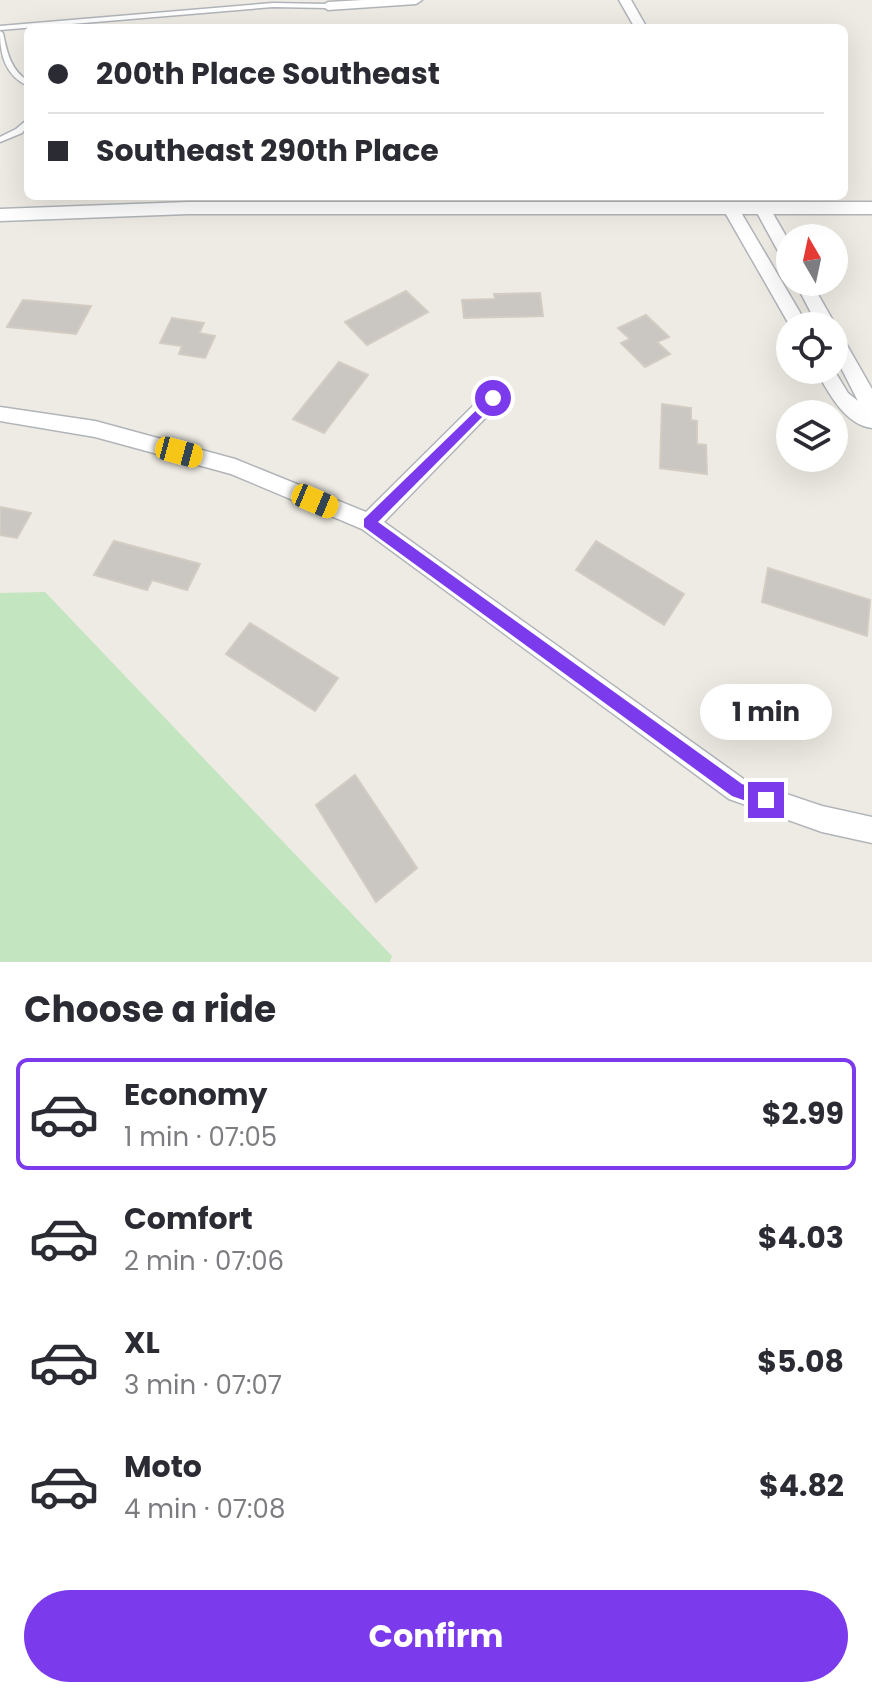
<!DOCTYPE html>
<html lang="en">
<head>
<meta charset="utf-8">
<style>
  :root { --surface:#fff; --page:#f2f2f3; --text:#2b2b33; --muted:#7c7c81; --line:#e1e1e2; --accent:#7c3aed }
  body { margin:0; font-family:Poppins,sans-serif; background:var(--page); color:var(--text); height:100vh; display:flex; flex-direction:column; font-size:30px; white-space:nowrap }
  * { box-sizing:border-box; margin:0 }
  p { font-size:26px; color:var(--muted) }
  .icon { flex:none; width:44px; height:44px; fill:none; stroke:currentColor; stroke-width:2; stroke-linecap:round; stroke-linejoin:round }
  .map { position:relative; height:962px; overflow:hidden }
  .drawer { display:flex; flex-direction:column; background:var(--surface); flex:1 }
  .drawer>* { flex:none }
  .hud { position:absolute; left:24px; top:24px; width:824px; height:176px; border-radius:12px; box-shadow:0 8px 32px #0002; display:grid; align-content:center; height:176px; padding:0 24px; background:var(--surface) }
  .needle { width:52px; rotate:351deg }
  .controls { position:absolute; left:776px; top:224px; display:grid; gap:16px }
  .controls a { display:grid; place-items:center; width:72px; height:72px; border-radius:50%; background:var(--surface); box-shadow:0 8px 32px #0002; font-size:40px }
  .end { position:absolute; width:36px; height:36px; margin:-18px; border:10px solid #7c3aed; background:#fff; box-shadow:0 0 0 4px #fff }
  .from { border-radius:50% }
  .bubble { position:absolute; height:56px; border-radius:28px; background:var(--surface); box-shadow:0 8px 32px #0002; font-size:26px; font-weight:700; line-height:56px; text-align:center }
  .car { position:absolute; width:24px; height:48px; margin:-24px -12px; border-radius:10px; box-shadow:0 0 6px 2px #0007; background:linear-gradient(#f5c518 24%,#345 0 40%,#f5c518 0 76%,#345 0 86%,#f5c518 0) }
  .hud b { display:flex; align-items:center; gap:28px; height:76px; font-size:30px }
  .hud b+b { border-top:2px solid var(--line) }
  .hud i { width:20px; height:20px; background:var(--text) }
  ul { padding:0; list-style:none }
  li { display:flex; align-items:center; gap:24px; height:112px; margin:0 16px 12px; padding:0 8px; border:4px solid transparent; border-radius:12px }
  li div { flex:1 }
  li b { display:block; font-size:30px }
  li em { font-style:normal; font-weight:700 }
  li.active { border-color:var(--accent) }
  li>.icon { width:72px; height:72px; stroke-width:1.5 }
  h2 { padding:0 24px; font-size:36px; line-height:96px }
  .primary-button { display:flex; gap:16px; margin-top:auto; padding:16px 24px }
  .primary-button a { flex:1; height:92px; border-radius:48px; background:var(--accent); color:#fff; font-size:32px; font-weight:700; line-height:92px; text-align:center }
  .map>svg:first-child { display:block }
</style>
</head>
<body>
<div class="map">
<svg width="872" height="962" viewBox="0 0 872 962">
  <rect width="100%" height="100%" fill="#eeebe4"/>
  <path fill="#c3e5c0" d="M45 592 392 956 390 962H0V593Z"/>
  <g fill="#cac6c1" stroke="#d3ccc2" stroke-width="2">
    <path d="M406 291 428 312 367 345 345 322Z"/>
    <path d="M540 293 543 316 464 318 462 300 495 299 494 294Z"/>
    <path d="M23 300 91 306 76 334 7 327Z"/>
    <path d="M646 315 669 337 657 342 670 354 645 367 621 343 630 339 618 328Z"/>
    <path d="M172 318 204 323 199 333 215 336 205 358 179 354 182 346 160 343Z"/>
    <path d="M339 362 368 375 324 433 293 419Z"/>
    <path d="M662 404 691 408V420L697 421V444L706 445 707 474 660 468Z"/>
    <path d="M0 507 31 513 17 538 0 535Z"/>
    <path d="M114 541 200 564 187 590 152 580 147 590 94 575Z"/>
    <path d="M596 541 684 594 664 625 576 570Z"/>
    <path d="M768 568 870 600 867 636 762 602Z"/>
    <path d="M250 623 338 678 315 711 226 654Z"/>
    <path d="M355 775 417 868 376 902 316 805Z"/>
  </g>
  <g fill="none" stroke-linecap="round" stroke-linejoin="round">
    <defs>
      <g id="service">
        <path d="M273 3 328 4 331 6 328 8 273 7 0 30V26Z"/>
        <path d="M0 31 3 33C7 53 11 70 28 81V86C5 75 0 55 0 31Z"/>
        <path d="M28 119V125L22 133 0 142V137L16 129Z"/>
      </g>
      <g id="minor">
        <path d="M363 0H422L416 4 328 10 322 6 328 2Z"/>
        <path d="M619 0H631L647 28H635Z"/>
        <path d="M731 204 739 209 808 326H790L723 209Z"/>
        <path d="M763 204 768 205 790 243V264L784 262 755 209Z"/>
        <path d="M795 282H811L836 326 834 329V326H818Z"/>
        <path d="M834 332 840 333 872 389V428C845 425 828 392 816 370H834L848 393 858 401 834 354Z"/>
        <path d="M493 391 502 398 500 403 384 522 745 780 822 806 872 817V843L822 832 729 799 362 529 231 474 95 437 0 421V407L95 421 235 459 366 512 486 393Z"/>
      </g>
      <path id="tertiary" d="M188 202H872V214H188L0 221V209Z"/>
    </defs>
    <use href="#service" stroke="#b1b5b9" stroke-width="3"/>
    <use href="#minor" stroke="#b1b5b9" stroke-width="3"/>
    <use href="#tertiary" stroke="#b1b5b9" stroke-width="3"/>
    <use href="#service" fill="#fff" fill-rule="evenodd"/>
    <use href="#minor" fill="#fff" fill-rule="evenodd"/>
    <use href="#tertiary" fill="#fff" fill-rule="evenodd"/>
  </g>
  <path fill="#7c3aed" d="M493 394 499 398 497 402 378 522 742 784 772 794 774 800 772 806 766 808 732 796 364 527V519Z"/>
</svg>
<div class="controls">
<a><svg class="needle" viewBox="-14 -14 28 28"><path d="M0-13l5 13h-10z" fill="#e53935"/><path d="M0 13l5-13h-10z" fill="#7c7c81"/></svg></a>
<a><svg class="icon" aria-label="locate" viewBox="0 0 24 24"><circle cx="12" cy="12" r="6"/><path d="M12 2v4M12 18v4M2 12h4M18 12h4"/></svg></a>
<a><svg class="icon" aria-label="layers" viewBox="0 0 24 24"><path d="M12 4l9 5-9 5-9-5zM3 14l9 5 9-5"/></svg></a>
</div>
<i class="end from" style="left:493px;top:398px"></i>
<i class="end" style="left:766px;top:800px"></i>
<div class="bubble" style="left:700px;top:684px;width:132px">1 min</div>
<i class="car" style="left:179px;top:452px;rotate:105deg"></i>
<i class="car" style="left:315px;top:501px;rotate:113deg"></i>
<div class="hud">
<b><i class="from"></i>200th Place Southeast</b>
<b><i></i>Southeast 290th Place</b>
</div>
</div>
<section class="drawer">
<h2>Choose a ride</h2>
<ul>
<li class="active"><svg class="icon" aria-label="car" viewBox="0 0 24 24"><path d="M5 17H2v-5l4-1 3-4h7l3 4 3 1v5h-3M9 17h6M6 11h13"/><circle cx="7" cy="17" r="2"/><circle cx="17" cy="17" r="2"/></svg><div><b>Economy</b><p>1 min · 07:05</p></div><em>$2.99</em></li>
<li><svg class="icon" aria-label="car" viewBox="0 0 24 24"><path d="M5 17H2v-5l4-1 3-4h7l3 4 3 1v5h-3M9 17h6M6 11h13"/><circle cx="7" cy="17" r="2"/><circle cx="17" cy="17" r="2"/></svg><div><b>Comfort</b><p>2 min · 07:06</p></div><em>$4.03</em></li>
<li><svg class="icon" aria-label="car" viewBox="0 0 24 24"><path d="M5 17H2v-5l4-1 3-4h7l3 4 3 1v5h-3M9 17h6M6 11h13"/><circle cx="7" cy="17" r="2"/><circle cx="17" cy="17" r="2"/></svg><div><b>XL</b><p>3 min · 07:07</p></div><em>$5.08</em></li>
<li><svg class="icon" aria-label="car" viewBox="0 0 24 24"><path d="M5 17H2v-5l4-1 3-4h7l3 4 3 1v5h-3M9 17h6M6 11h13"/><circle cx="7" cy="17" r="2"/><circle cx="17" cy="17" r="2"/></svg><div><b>Moto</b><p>4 min · 07:08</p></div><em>$4.82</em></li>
</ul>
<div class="primary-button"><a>Confirm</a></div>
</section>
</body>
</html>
